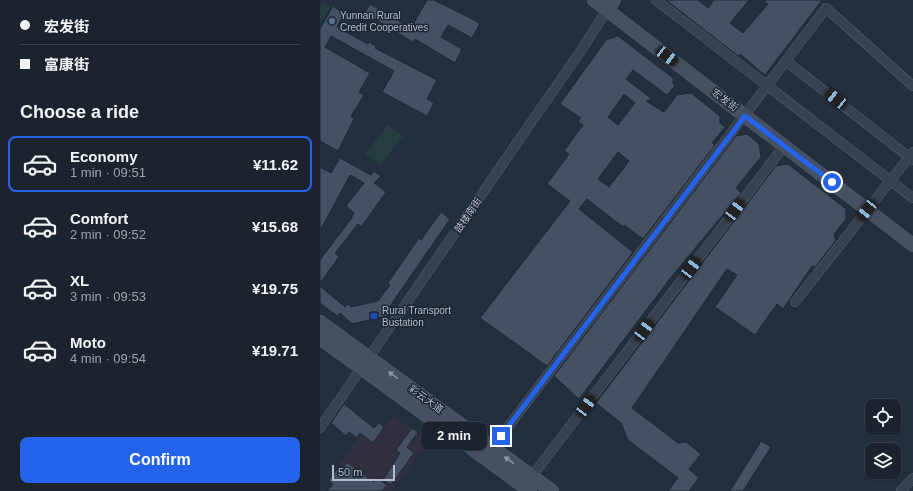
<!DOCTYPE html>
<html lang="en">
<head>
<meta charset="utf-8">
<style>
  :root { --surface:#1b232e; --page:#242b36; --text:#f1f3f6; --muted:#a0a4aa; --line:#39404a; --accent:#2563eb }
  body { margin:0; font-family:Arial,"Noto Sans SC",sans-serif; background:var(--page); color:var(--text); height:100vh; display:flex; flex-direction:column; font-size:15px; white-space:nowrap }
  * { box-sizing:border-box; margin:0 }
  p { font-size:13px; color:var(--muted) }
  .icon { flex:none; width:22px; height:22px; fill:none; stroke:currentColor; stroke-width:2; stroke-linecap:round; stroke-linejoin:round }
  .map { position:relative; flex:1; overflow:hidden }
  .side { display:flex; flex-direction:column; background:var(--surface); width:320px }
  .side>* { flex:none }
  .hud { display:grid; align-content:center; height:88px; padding:0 20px; background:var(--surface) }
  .controls { position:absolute; left:545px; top:399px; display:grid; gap:8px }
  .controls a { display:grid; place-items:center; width:36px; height:36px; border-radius:8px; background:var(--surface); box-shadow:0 1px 3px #0004,0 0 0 1px var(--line); font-size:20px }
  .scale { position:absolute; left:12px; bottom:10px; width:63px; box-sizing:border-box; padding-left:4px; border:2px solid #b4bcc9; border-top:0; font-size:11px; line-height:14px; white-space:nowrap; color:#b4bcc9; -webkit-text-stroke:3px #1d2633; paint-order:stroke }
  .end { position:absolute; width:18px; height:18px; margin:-9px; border:5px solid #2563eb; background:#fff; box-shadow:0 0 0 2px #fff }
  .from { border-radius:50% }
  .bubble { position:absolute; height:28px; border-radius:8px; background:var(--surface); box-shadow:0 1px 3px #0004,0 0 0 1px var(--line); font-size:13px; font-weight:700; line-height:28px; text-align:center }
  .car { position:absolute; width:12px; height:24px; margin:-12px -6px; border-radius:5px; box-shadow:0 0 3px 1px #0007; background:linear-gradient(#222 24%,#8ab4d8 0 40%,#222 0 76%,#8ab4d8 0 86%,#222 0) }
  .hud b { display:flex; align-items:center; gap:14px; height:38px; font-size:15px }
  .hud b+b { border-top:1px solid var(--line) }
  .hud i { width:10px; height:10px; background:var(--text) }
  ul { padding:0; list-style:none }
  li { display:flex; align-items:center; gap:12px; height:56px; margin:0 8px 6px; padding:0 12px; border:2px solid transparent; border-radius:8px }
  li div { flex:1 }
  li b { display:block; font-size:15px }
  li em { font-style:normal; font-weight:700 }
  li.selected { border-color:var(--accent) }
  li>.icon { width:36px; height:36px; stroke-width:1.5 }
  h2 { padding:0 20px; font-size:18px; line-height:48px }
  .primary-button { display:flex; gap:8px; margin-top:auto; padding:8px 20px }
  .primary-button a { flex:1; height:46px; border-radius:8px; background:var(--accent); color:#fff; font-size:16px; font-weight:700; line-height:46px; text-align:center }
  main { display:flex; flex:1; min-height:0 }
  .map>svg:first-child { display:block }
</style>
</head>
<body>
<main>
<section class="side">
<div class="hud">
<b><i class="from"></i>宏发街</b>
<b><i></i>富康街</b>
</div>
<h2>Choose a ride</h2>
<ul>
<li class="selected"><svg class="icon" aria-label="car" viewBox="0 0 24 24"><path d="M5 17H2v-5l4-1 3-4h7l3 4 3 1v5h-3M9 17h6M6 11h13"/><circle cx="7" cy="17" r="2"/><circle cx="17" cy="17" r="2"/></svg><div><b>Economy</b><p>1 min · 09:51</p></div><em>¥11.62</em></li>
<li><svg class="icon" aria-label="car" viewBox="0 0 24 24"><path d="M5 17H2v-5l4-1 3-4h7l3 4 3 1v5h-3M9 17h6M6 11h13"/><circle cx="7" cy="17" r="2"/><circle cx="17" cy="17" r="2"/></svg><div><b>Comfort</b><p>2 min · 09:52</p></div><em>¥15.68</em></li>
<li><svg class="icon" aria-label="car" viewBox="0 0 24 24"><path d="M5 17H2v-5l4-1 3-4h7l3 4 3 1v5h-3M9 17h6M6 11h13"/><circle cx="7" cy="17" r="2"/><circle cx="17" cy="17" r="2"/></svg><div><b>XL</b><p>3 min · 09:53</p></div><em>¥19.75</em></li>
<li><svg class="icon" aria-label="car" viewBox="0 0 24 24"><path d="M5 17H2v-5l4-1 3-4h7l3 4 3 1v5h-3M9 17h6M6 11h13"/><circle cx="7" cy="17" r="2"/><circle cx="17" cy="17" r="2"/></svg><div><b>Moto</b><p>4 min · 09:54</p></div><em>¥19.71</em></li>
</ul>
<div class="primary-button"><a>Confirm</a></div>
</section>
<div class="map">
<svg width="593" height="491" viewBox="0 0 593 491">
  <rect width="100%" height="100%" fill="#242f3e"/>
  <path fill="#32303f" d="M73 416 108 441 72 491H21L7 481 48 424 61 433Z"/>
  <g fill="#263c3f">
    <path d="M2 2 11 6 0 25V6Z"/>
    <path d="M68 125 83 136 60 165 45 154Z"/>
  </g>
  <g fill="#455162" stroke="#1f2835" fill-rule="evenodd">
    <path d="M107 0H114L160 23 152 38 128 25 121 37 142 49 135 63 95 39 93 42 45 13 50 4 91 28Z"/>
    <path d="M346 0H378L388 8 394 0H429L410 23 423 33 448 4 443 0H502L445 75 420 54 418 56Z"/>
    <path d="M13 6 24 13 17 27 48 44 49 42 56 46 55 48 117 80 107 99 114 103 107 116 62 92 74 71 11 36 5 47 50 73 39 92 44 95 31 116 34 119 18 151 0 141V29Z"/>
    <path d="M298 36 353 78V84L355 86 347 95 313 70 306 79 332 99 326 101 344 112 357 95 371 93 400 116V123L405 127 392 143 395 145 323 239 304 225 303 227 267 199 259 209 313 252 227 366 160 318 250 201 227 184 249 154 244 151 263 125 258 122 261 118 240 104 286 40ZM304 94 315 103 298 125 288 117ZM298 152 309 161 289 187 278 179Z"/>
    <path d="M427 134 439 144 441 157 416 188 421 193 352 276 259 399 234 376 416 136Z"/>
    <path d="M20 158 51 175 54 171 61 176 54 183 66 192 41 227 38 224 15 253 19 257 0 283V260L31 219 34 213 26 206 44 183 30 175 0 231V167L11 173Z"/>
    <path d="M468 164 526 209V219L514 234 516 240 495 267 492 266 463 309 457 304 435 335 395 307 417 275 407 269 312 408 358 443 366 442 381 454 369 469 379 478 369 491H348L358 478 308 440 301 423 276 403 456 166Z"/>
    <path d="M121 212 130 219 68 309 67 316 32 324 20 313 18 316 13 313 0 303V286L25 307 28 304 31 307 58 301 70 285 68 283 99 238 101 240Z"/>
    <path d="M24 404 54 428 59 423 64 427 53 443 40 433 37 438 29 432 26 436 11 423Z"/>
    <path d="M92 428 98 432 87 447 94 453 71 485 63 480 80 453 76 450Z"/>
    <path d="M441 441 451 447 423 491H410Z"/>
    <path d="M27 462 54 482 57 478 67 485 62 491H7L13 484 8 481 18 468 21 470Z"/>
  </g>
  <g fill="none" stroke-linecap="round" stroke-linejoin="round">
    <defs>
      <g id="street">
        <path d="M336 0 593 198"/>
        <path d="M466 61 593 160"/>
        <path d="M475 302 593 152"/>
        <path d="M0 428 262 49 287 10"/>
        <path d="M172 448 506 8 593 86"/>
        <path d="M212 476 464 146"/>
        <path d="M581 491 593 478"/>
      </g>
      <g id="secondary">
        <path d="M274 0 593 245"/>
        <path d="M287 10 294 0"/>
        <path d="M0 322 232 491"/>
        <path d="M0 338 210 491"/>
      </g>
    </defs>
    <use href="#street" stroke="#565f6c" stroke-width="10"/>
    <use href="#secondary" stroke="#565f6c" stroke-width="14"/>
    <use href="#street" stroke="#38414e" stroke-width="9"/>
    <use href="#secondary" stroke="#465061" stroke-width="13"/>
  </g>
  <defs><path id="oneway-solid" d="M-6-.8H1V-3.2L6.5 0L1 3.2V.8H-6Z"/></defs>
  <g fill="#8e96a5">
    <use href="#oneway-solid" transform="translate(73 375) rotate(-144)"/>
    <use href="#oneway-solid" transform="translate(189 460) rotate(-144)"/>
  </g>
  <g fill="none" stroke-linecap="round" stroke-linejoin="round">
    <path stroke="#2563eb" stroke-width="5" d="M181 436 425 116 512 182"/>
  </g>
  <circle fill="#5c6f8a" stroke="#1d2633" stroke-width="1.5" cx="12" cy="21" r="4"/>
  <rect fill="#1a4fb4" stroke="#1d2633" stroke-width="1.5" x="50" y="312" width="8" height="8" rx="2"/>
  <g text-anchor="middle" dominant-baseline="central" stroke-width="3" stroke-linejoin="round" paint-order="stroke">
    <g font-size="10" fill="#b4bcc9" stroke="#1d2633" text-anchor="start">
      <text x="20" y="15">Yunnan Rural<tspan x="20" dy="12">Credit Cooperatives</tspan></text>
      <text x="62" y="310">Rural Transport<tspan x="62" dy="12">Bustation</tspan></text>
    </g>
    <g font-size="10" fill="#b4bcc9" stroke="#1d2633">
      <text transform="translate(405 100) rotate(37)">宏发街</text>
      <text transform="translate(148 215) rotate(-55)">鼓楼南街</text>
      <text transform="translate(106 399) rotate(36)">彩云大道</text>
    </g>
  </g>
</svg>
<div class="controls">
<a><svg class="icon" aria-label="locate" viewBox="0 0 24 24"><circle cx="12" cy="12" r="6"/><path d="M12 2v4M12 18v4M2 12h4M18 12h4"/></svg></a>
<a><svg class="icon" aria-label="layers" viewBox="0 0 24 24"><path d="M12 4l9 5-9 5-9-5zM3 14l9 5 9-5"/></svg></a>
</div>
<div class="scale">50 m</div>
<i class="end from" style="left:512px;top:182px"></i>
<i class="end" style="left:181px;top:436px"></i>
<div class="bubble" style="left:101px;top:422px;width:66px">2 min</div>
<i class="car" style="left:347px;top:56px;rotate:127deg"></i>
<i class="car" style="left:516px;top:99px;rotate:308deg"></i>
<i class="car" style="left:415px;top:210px;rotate:37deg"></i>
<i class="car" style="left:547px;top:210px;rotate:219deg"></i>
<i class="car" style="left:371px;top:268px;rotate:37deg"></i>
<i class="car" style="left:324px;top:330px;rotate:37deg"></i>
<i class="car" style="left:266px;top:406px;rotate:37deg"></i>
</div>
</main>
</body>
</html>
